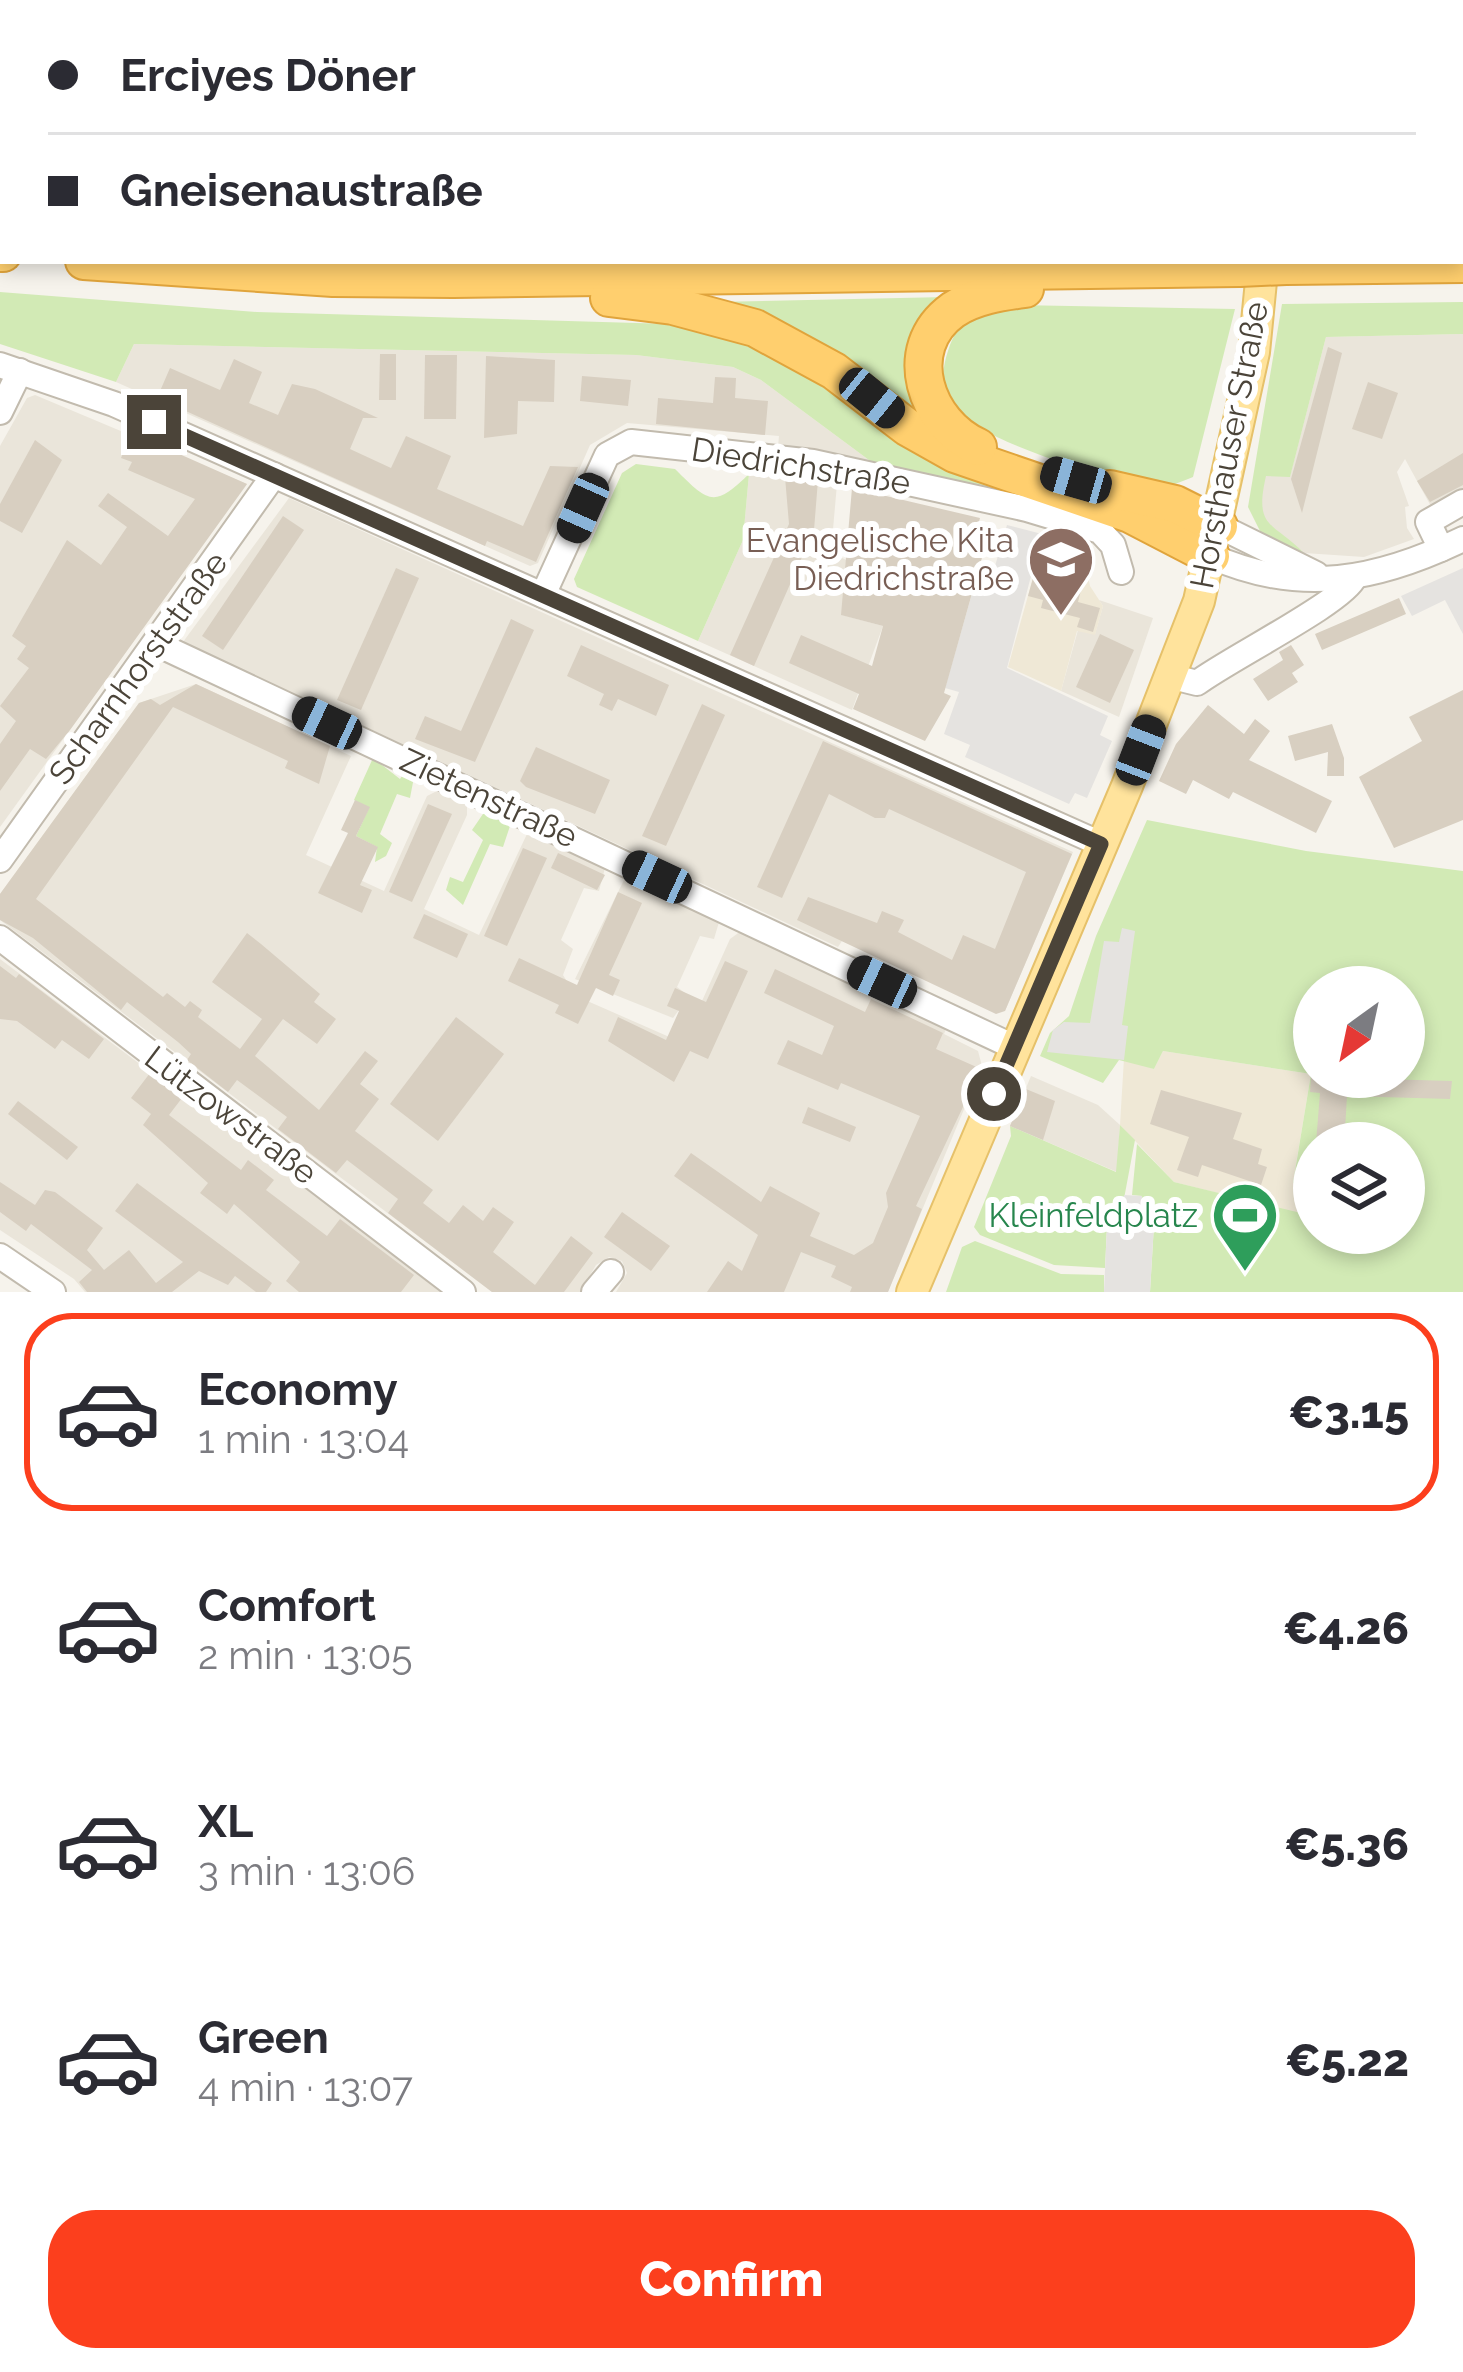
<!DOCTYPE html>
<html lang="en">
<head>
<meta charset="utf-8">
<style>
  :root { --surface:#fff; --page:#f2f2f3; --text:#2b2b33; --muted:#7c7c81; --line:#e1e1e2; --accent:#fc3f1d }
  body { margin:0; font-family:Raleway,sans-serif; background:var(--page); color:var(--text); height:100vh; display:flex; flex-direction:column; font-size:45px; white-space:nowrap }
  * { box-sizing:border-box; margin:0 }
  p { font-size:39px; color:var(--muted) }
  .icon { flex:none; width:66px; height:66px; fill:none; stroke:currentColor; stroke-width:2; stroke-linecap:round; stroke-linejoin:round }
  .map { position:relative; height:1292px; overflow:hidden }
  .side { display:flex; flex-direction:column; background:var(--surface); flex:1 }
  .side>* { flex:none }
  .banner { position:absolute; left:0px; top:0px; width:1464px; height:264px; box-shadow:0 6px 18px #0003; display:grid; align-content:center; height:264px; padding:0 48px; background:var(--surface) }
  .needle { width:78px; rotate:213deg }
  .fabs { position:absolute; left:1293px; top:966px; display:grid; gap:24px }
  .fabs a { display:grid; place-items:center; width:132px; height:132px; border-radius:50%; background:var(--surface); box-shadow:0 6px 18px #0003; font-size:60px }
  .end { position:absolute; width:54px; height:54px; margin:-27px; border:15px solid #4b4439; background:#fff; box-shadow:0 0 0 6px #fff }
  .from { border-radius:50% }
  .car { position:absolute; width:36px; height:72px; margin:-36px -18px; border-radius:15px; box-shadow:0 0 9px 3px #0007; background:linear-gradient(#222 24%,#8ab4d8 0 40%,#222 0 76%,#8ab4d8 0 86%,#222 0) }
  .banner b { display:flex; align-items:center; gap:42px; height:114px; font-size:45px }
  .banner b+b { border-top:3px solid var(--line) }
  .banner i { width:30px; height:30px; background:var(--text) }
  ul { padding:21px 0 0; list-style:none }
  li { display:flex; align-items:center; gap:36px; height:198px; margin:0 24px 18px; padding:0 24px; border:6px solid transparent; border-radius:48px }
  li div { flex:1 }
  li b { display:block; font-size:45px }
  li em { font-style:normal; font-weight:800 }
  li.on { border-color:var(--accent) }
  li>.icon { width:108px; height:108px; stroke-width:1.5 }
  .button { display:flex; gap:24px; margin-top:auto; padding:24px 48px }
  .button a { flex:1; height:138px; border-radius:48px; background:var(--accent); color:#fff; font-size:48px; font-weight:800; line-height:138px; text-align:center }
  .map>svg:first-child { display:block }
</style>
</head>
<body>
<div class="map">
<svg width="1463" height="1292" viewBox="0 0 1463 1292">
  <rect width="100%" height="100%" fill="#f6f3ec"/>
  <g fill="#eae5da">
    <path d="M1463 334V494L1433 510 1405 459 1397 472 1409 506 1405 507 1407 528 1414 539 1364 557 1304 553 1265 521 1259 501 1265 476H1290L1326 337Z"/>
    <path d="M134 344 636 355 733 367 761 380 877 466 778 447 779 436 627 423 590 445 538 563 530 566 116 382Z"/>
    <path d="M35 395 247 484 0 827V446L27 398Z"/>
    <path d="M749 474 837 484 831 552 846 560 842 615 883 626 852 710 698 641 743 540Z"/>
    <path d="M289 498 1073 852 1005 1011 842 941 838 947 183 642Z"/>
    <path d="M1099 600 1153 618 1119 717 1061 691 1078 630 1095 634 1103 606Z"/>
    <path d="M196 684 351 756 306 855 384 891 427 796 439 790 467 803V815L424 909 479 935 527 834 605 868 599 891 584 888 561 940 573 949 563 975 576 996 683 1043 730 939 741 931 947 1026 944 1034 978 1051 982 1066 888 1292H616L627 1273 622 1261 609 1257 596 1265 580 1292H492L0 920V894L139 703Z"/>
    <path d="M625 878 719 922 714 939 700 936 677 987 689 996 673 1018 575 979Z"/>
    <path d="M0 959 342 1216 440 1292H85L74 1279 0 1230Z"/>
    <path d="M1031 1076 1098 1105 1120 1125 1117 1172 1010 1126Z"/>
  </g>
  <g fill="#efe8d6">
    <path d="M1045 535 1092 547 1086 567 1090 586 1103 606 1095 635 1077 631 1061 691 1008 667Z"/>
    <path d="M1163 1051 1311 1074 1293 1182 1304 1188 1301 1214 1174 1182 1120 1125 1124 1058 1154 1069Z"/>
  </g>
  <g fill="#d2eab5" fill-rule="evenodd">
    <path d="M0 0H880L3 3V163Z"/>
    <path d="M0 292 257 312 671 324 737 341 791 366 943 468 1057 505 877 466 761 380 733 367 636 355 134 344 116 382 0 344Z"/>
    <path d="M946 297 932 422 713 302Z"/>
    <path d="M1463 302V334L1326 337 1290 477 1266 476C1254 529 1272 521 1304 553L1261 533 1248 507 1282 304Z"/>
    <path d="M1016 305 1235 309 1193 477C1182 481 1169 488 1158 486 1110 480 983 444 952 406 938 389 943 364 950 345 962 314 986 307 1016 305Z"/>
    <path d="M636 464 675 469C709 503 714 508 749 474L743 540 698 641 577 587 574 579 622 473Z"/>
    <path d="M373 758 400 779 404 773 414 777 410 798 397 794 380 834 392 843 386 856 375 862 377 847 356 836 369 808 354 800Z"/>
    <path d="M485 811 511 823 503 847 490 844 463 905 446 890 450 877 463 882 483 840 472 830Z"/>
    <path d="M1147 820 1306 851 1463 871V1292H1150L1155 1208 1141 1206 1142 1196 1132 1195 1137 1144 1174 1182 1301 1213 1304 1188 1293 1183 1311 1074 1163 1051 1154 1069 1119 1060 1103 1083 1040 1056 1050 1033 1069 1016 1096 936ZM1314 987H1404V1077H1314ZM1314 1143H1404V1233H1314Z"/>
    <path d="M1120 1125 1135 1140 1123 1204 1108 1205 1105 1268 1054 1265 980 1235 974 1227 1011 1136 1010 1126 1116 1172Z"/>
    <path d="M975 1241 1061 1274 1104 1275V1292H946L962 1247Z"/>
  </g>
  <g fill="#e5e3e0">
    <path d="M1007 525 1042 534 1007 668 1108 716 1100 735 1112 741 1087 798 1075 793 1069 804 965 757 970 745 944 734 959 692 945 688 981 562 995 566Z"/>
    <path d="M1463 568V634L1445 600 1412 616 1401 596Z"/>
    <path d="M1122 928 1135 931 1122 1025 1128 1026 1124 1060 1047 1052 1053 1030 1064 1022 1090 1023 1104 941 1119 942Z"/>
    <path d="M1124 1195 1142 1196V1206L1155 1207 1150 1292H1104L1108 1204H1123Z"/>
  </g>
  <g fill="#d8cfc1">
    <path d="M1328 347 1342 353 1302 513 1291 479Z"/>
    <path d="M380 354H396V400H379Z"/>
    <path d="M425 355H457L456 419H424Z"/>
    <path d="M486 356 555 360 554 402 518 401 517 434 484 438Z"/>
    <path d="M234 359 262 372 249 403 278 415 292 384 315 389 378 418H363L350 449 391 468 406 436 451 456 437 489 523 526 550 466 578 467 536 562 487 541 485 546 157 398 170 368 220 390Z"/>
    <path d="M582 376 631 380 628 406 580 401Z"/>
    <path d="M715 377 736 378 735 398 768 401 765 435 656 424 658 398 713 403Z"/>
    <path d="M1368 382 1398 393 1382 439 1352 429Z"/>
    <path d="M132 433 247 484 70 730 46 759 30 749 0 791V744L16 721 0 706 29 668 17 659 26 646 12 636 67 540 101 565 127 527 98 506 108 493 168 536 195 499 128 470 132 462 121 458Z"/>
    <path d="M35 440 62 460 22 533 0 521V504Z"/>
    <path d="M1463 453V485L1430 502 1417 481Z"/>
    <path d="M785 477 818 480 814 530 754 666 730 655 789 524Z"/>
    <path d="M852 488 980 518 973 544 985 547 944 693 951 696 925 741 853 709 859 694 789 663 801 635 872 666 883 626 841 615Z"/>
    <path d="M283 516 304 530 223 650 202 636Z"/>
    <path d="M1057 538 1092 547 1078 602 1100 608 1093 632 1077 627 1080 618 1041 608 1043 600 1028 596 1033 578 1045 581Z"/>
    <path d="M396 568 419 578 361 710 337 700Z"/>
    <path d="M1399 598 1406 614 1322 650 1315 634Z"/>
    <path d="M511 619 534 630 475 762 415 739 425 716 461 731Z"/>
    <path d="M1100 634 1134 650 1110 703 1076 687Z"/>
    <path d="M581 645 669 685 656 716 618 699 612 711 599 705 604 694 567 676Z"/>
    <path d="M1291 645 1304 665 1292 673 1298 682 1268 701 1253 679 1283 660 1279 652Z"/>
    <path d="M196 684 330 746 319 784 285 768 288 761 173 707 36 899 163 997 167 993 185 1007 190 1001 202 1010 198 1017 240 1049 262 1019 212 982 247 933 261 944 320 994 314 1002 336 1019 317 1044 283 1019 255 1056 319 1110 365 1051 378 1061 360 1084 379 1099 355 1131 433 1190 423 1203 449 1223 463 1205 483 1221 493 1207 514 1222 493 1252 535 1285 571 1236 593 1253 564 1292H492L388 1213 398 1199 347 1160 336 1173 278 1129 287 1117 237 1080 228 1092 187 1060 191 1054 178 1042 127 1002 121 1010 33 938 0 920V894L139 703 151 699 160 705Z"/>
    <path d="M1463 690V820L1394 848 1359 777 1422 741 1409 717Z"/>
    <path d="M702 704 725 715 666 846 642 836Z"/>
    <path d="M1208 705 1244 734 1255 719 1270 731 1249 760 1332 801 1316 833 1233 792 1229 799 1193 780 1186 794 1159 781 1176 744Z"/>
    <path d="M1332 724 1344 758V776H1327L1328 752 1295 761 1288 736Z"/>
    <path d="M823 741 1072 854 1005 1011 996 1014 797 920 808 897 877 923 882 911 904 920 898 932 952 960 963 935 995 949 1026 872 889 809 885 818H875L829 794 782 898 757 887Z"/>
    <path d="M536 747 610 780 595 814 526 787 520 781Z"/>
    <path d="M355 800 370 807 356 836 378 847 360 885 372 890 362 913 318 893 348 833 341 830Z"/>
    <path d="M428 804 452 814 412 902 389 892Z"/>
    <path d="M523 848 547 858 507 946 484 936Z"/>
    <path d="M558 853 605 875 597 890 551 868Z"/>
    <path d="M618 892 642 903 609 975 620 980 613 996 596 988 578 1024 555 1013 559 1005 508 981 519 958 577 985Z"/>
    <path d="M424 914 468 934 457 958 413 938Z"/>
    <path d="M725 961 748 971 708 1059 690 1051 674 1082 608 1041 618 1017 666 1040 679 1011 667 1006 675 988 706 1002Z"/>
    <path d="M0 966 16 978 19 974 104 1039 89 1059 62 1040 55 1049 17 1021 0 1019Z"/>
    <path d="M775 969 865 1012 871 999 943 1033 936 1049 981 1069 916 1206 922 1209 888 1292H850L852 1287 831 1277 836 1266 801 1252 784 1292H707L728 1261 742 1271 758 1235 674 1176 691 1153 761 1202 770 1186 820 1213 810 1236 854 1255 873 1243 888 1207 886 1193 920 1116 841 1083 838 1090 777 1064 788 1040 822 1055 834 1026 764 993Z"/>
    <path d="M456 1017 504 1054 438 1141 390 1104Z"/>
    <path d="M150 1073 182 1098 169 1115 241 1170 248 1160 274 1180 266 1190 327 1236 340 1219 414 1275 401 1292H299L286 1281 300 1262 234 1204 227 1214 200 1193 208 1183 143 1125 151 1114 131 1098Z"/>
    <path d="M1311 1077 1452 1081 1450 1099 1347 1096 1345 1129 1380 1132 1379 1143H1316L1320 1093 1310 1092Z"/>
    <path d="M1026 1089 1055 1101 1043 1140 1010 1126Z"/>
    <path d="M1161 1090 1242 1113 1233 1139 1262 1149 1258 1164 1267 1167 1261 1185 1202 1165 1198 1177 1177 1170 1189 1137 1150 1124Z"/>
    <path d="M18 1101 78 1147 67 1160 8 1114Z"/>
    <path d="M808 1107 856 1127 850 1142 802 1123Z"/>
    <path d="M0 1182 35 1205 45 1190 55 1192 103 1228 87 1250 104 1270 129 1250 156 1283 183 1262 115 1211 137 1183 272 1283 266 1292H256L235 1276 228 1285 199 1271 172 1292H87L79 1282 92 1270 31 1224 26 1231 0 1212Z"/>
    <path d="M622 1212 670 1246 651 1271 604 1237Z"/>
  </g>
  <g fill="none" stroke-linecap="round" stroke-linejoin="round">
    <defs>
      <g id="minor">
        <path d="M0 365 114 404 1101 844"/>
        <path d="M0 412 20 371"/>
        <path d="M1219 526 1316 574"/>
        <path d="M1441 549 1428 522 1463 502"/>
        <path d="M1211 556C1300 596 1378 580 1463 539"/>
        <path d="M543 595 607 455 631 442 813 462 1027 509 1100 531 1113 545 1121 572"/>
        <path d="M157 644 1014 1047"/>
        <path d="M1169 676 1197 683C1227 660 1345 601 1354 578"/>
        <path d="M0 860 274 475"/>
        <path d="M0 938 463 1292"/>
        <path d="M0 1256 53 1292"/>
        <path d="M594 1292 611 1272"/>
      </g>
      <g id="major">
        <path d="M1265 0 1266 3"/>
        <path d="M912 1292 1127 786 1199 601 1254 352 1263 261"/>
      </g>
      <g id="highway">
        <path d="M925 3 937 0"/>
        <path d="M0 219H3"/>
        <path d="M1461 230H1463"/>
        <path d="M0 253H3"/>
        <path d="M84 261 333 278 453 279 1239 268"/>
        <path d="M1286 266 1463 264"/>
        <path d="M609 298 673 306 755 328 834 371 907 427 955 454 1130 514 1211 556"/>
        <path d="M978 447C926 424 899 349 953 310 974 296 1001 292 1025 289"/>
        <path d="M1110 489 1175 504 1219 526"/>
      </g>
    </defs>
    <use href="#minor" stroke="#c2bbae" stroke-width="28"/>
    <use href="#major" stroke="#e6c16a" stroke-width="34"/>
    <use href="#highway" stroke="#e0a43c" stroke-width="40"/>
    <use href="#minor" stroke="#fff" stroke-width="24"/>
    <use href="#major" stroke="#ffe39c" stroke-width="30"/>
    <use href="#highway" stroke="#ffcf6e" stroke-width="36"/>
    <defs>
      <path id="highway-bridge" d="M1239 268 1286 266"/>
    </defs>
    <use href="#highway-bridge" stroke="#e0a43c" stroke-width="40" stroke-linecap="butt"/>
    <use href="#highway-bridge" stroke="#ffcf6e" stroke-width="36"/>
  </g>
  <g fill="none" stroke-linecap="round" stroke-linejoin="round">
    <path stroke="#4b4439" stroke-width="15" d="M154 422 1101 844 994 1094"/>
  </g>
  <defs>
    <symbol id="school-pin" viewBox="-11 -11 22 30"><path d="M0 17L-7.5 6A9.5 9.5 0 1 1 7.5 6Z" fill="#8d6e63" stroke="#fff"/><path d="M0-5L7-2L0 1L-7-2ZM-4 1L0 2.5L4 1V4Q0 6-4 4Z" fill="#fff"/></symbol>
    <symbol id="stadium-pin" viewBox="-11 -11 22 30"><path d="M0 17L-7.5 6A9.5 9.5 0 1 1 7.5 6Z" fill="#2e9e5b" stroke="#fff"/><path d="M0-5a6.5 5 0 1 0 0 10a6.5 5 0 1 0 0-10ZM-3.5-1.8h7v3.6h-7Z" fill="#fff"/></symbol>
  </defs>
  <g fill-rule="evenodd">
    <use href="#school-pin" x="1023" y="521" width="76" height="104"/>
    <use href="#stadium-pin" x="1207" y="1177" width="76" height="104"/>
  </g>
  <g text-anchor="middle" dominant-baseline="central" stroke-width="12" stroke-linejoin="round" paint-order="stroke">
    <g font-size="33" fill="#4b4439" stroke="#fff">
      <text transform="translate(1229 445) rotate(-79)">Horsthauser Straße</text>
      <text transform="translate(801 466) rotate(9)">Diedrichstraße</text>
      <text transform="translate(138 668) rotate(-54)">Scharnhorststraße</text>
      <text transform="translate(489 798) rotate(25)">Zietenstraße</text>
      <text transform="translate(231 1115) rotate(37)">Lützowstraße</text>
    </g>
    <g font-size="33" fill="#785e54" stroke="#fff" text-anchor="end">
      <text x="1014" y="540">Evangelische Kita<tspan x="1014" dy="38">Diedrichstraße</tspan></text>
    </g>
    <g font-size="33" fill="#27864d" stroke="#fff" text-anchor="end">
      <text x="1198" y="1215">Kleinfeldplatz</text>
    </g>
  </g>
</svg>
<div class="fabs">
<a><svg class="needle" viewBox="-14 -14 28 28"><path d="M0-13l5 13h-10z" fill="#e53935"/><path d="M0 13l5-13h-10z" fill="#7c7c81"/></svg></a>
<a><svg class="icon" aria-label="layers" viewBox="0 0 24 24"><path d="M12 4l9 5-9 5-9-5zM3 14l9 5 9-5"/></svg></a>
</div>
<i class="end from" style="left:994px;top:1094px"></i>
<i class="end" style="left:154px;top:422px"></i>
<i class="car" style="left:872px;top:398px;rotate:129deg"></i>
<i class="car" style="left:1076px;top:480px;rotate:286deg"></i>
<i class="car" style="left:583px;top:508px;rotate:204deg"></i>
<i class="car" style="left:327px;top:723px;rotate:295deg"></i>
<i class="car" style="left:1141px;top:750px;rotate:21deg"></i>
<i class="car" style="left:657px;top:877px;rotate:295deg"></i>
<i class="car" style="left:882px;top:982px;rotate:295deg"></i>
<div class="banner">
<b><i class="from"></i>Erciyes Döner</b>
<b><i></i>Gneisenaustraße</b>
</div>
</div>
<section class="side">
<ul>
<li class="on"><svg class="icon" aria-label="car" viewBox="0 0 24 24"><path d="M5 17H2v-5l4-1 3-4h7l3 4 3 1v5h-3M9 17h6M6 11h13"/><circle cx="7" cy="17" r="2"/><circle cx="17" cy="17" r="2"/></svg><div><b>Economy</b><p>1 min · 13:04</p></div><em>€3.15</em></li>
<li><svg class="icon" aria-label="car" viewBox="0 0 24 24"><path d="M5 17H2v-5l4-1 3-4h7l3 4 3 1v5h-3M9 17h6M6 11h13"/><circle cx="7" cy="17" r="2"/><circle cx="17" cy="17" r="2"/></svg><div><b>Comfort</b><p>2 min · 13:05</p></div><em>€4.26</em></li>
<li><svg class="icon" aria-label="car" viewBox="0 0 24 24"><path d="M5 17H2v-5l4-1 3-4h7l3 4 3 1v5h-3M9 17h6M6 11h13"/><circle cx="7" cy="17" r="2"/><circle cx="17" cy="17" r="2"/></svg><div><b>XL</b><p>3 min · 13:06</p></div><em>€5.36</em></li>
<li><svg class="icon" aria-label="car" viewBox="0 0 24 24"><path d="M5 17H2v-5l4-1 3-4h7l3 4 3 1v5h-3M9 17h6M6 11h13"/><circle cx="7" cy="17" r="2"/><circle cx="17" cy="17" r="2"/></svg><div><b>Green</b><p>4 min · 13:07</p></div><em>€5.22</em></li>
</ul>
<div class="button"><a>Confirm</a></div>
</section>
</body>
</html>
